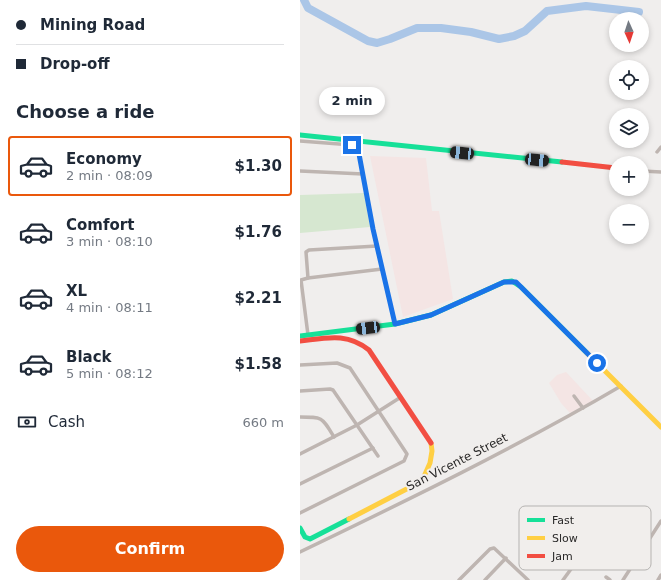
<!DOCTYPE html>
<html lang="en">
<head>
<meta charset="utf-8">
<style>
  :root { --surface:#fff; --page:#f2f2f3; --text:#1f2937; --muted:#747a83; --line:#e0e1e3; --accent:#ea580c }
  body { margin:0; font-family:"DejaVu Sans",sans-serif; background:var(--page); color:var(--text); height:100vh; display:flex; flex-direction:column; font-size:15px; white-space:nowrap }
  * { box-sizing:border-box; margin:0 }
  p { font-size:13px; color:var(--muted) }
  .icon { flex:none; width:22px; height:22px; fill:none; stroke:currentColor; stroke-width:2; stroke-linecap:round; stroke-linejoin:round }
  .map { position:relative; flex:1; overflow:hidden }
  .side { display:flex; flex-direction:column; background:var(--surface); width:300px }
  .side>* { flex:none }
  .banner { display:grid; align-content:center; height:88px; padding:0 16px; background:var(--surface) }
  .needle { width:26px; rotate:177deg }
  .controls { position:absolute; left:309px; top:12px; display:grid; gap:8px }
  .controls a { display:grid; place-items:center; width:40px; height:40px; border-radius:50%; background:var(--surface); box-shadow:0 2px 6px #0003; font-size:20px }
  .end { position:absolute; width:18px; height:18px; margin:-9px; border:5px solid #1a73e8; background:#fff; box-shadow:0 0 0 2px #fff }
  .from { border-radius:50% }
  .bubble { position:absolute; height:28px; border-radius:14px; background:var(--surface); box-shadow:0 2px 6px #0003; font-size:13px; font-weight:800; line-height:28px; text-align:center }
  .car { position:absolute; width:12px; height:24px; margin:-12px -6px; border-radius:5px; box-shadow:0 0 3px 1px #0007; background:linear-gradient(#222 24%,#8ab4d8 0 40%,#222 0 76%,#8ab4d8 0 86%,#222 0) }
  .banner b { display:flex; align-items:center; gap:14px; height:38px; font-size:15px }
  .banner b+b { border-top:1px solid var(--line) }
  .banner i { width:10px; height:10px; background:var(--text) }
  ul { padding:0; list-style:none }
  li { display:flex; align-items:center; gap:12px; height:60px; margin:0 8px 6px; padding:0 8px; border:2px solid transparent; border-radius:4px }
  li div { flex:1 }
  li b { display:block; font-size:15px }
  li em { font-style:normal; font-weight:800 }
  li.on { border-color:var(--accent) }
  li>.icon { width:36px; height:36px; stroke-width:1.5 }
  h2 { padding:0 16px; font-size:18px; line-height:48px }
  .pay { display:flex; align-items:center; gap:10px; height:44px; padding:0 16px; font-size:15px }
  .pay p { margin-inline-start:auto }
  .action { display:flex; gap:8px; margin-top:auto; padding:8px 16px }
  .action a { flex:1; height:46px; border-radius:24px; background:var(--accent); color:#fff; font-size:16px; font-weight:800; line-height:46px; text-align:center }
  main { display:flex; flex:1; min-height:0 }
  .map>svg:first-child { display:block }
</style>
</head>
<body>
<main>
<section class="side">
<div class="banner">
<b><i class="from"></i>Mining Road</b>
<b><i></i>Drop-off</b>
</div>
<h2>Choose a ride</h2>
<ul>
<li class="on"><svg class="icon" aria-label="car" viewBox="0 0 24 24"><path d="M5 17H2v-5l4-1 3-4h7l3 4 3 1v5h-3M9 17h6M6 11h13"/><circle cx="7" cy="17" r="2"/><circle cx="17" cy="17" r="2"/></svg><div><b>Economy</b><p>2 min · 08:09</p></div><em>$1.30</em></li>
<li><svg class="icon" aria-label="car" viewBox="0 0 24 24"><path d="M5 17H2v-5l4-1 3-4h7l3 4 3 1v5h-3M9 17h6M6 11h13"/><circle cx="7" cy="17" r="2"/><circle cx="17" cy="17" r="2"/></svg><div><b>Comfort</b><p>3 min · 08:10</p></div><em>$1.76</em></li>
<li><svg class="icon" aria-label="car" viewBox="0 0 24 24"><path d="M5 17H2v-5l4-1 3-4h7l3 4 3 1v5h-3M9 17h6M6 11h13"/><circle cx="7" cy="17" r="2"/><circle cx="17" cy="17" r="2"/></svg><div><b>XL</b><p>4 min · 08:11</p></div><em>$2.21</em></li>
<li><svg class="icon" aria-label="car" viewBox="0 0 24 24"><path d="M5 17H2v-5l4-1 3-4h7l3 4 3 1v5h-3M9 17h6M6 11h13"/><circle cx="7" cy="17" r="2"/><circle cx="17" cy="17" r="2"/></svg><div><b>Black</b><p>5 min · 08:12</p></div><em>$1.58</em></li>
</ul>
<div class="pay"><svg class="icon" aria-label="cash" viewBox="0 0 24 24"><path d="M3 7h18v10H3z"/><circle cx="12" cy="12" r="2"/></svg>Cash<p>660 m</p></div>
<div class="action"><a>Confirm</a></div>
</section>
<div class="map">
<svg width="361" height="580" viewBox="0 0 361 580">
  <rect width="100%" height="100%" fill="#f0eeed"/>
  <g fill="#f4e5e4">
    <path d="M70 156 126 158 132 211H139L153 299 103 317Z"/>
    <path d="M266 372 293 401 270 413 261 403 249 383 257 375Z"/>
  </g>
  <path fill="#d6e7d0" d="M64 193 70 227 0 233V195Z"/>
  <g fill="none" stroke-linecap="round" stroke-linejoin="round">
    <path stroke="#abc6e7" stroke-width="8" d="M4 0 8 8 68 41 77 43 90 39 117 28H141L171 32 199 39 214 36 225 31 247 11 286 6 339 12"/>
    <g stroke="#beb5b1" stroke-width="3.5">
      <path d="M0 141 52 145 56 148 59 154 73 229 95 324"/>
      <path d="M357 152 361 147"/>
      <path d="M0 171 63 174"/>
      <path d="M342 171 361 172"/>
      <path d="M8 278 6 252 9 250 77 246"/>
      <path d="M8 335 1 280 8 278 82 269"/>
      <path d="M0 365 37 363 50 368 107 454 104 461 0 513"/>
      <path d="M0 391 30 389 33 390 78 456"/>
      <path d="M274 396 283 408"/>
      <path d="M0 417C23 417 22 417 34 437"/>
      <path d="M0 454 57 425 101 397"/>
      <path d="M0 484 73 448"/>
      <path d="M0 552C108 500 217 447 321 386"/>
      <path d="M306 577 310 580"/>
      <path d="M159 580 190 549 194 548 228 580"/>
      <path d="M185 580 206 558"/>
      <path d="M263 580 279 558"/>
      <path d="M323 580 361 521"/>
      <path d="M358 580 361 575"/>
    </g>
    <g stroke="#16e098" stroke-width="5">
      <path d="M0 135 262 162"/>
      <path d="M0 336 95 324 131 315 204 282 212 281 221 287 287 353"/>
      <path d="M0 528 5 537 10 539 49 519"/>
    </g>
    <g stroke="#ffcf43" stroke-width="5">
      <path d="M287 353 361 427"/>
      <path d="M49 519 122 481 130 463 132 451 131 443"/>
    </g>
    <g stroke="#f24e42" stroke-width="5">
      <path d="M262 162 316 168"/>
      <path d="M0 341C26 338 47 332 69 350L131 443"/>
    </g>
  </g>
  <g fill="none" stroke-linecap="round" stroke-linejoin="round">
    <path stroke="#1a73e8" stroke-width="5" d="M52 145 56 148 59 154 73 229 95 324 131 315 204 282H216L297 363"/>
  </g>
  <g text-anchor="middle" dominant-baseline="central" stroke-width="4" stroke-linejoin="round" paint-order="stroke">
    <g font-size="12" fill="#292828" stroke="#f1eeec">
      <text transform="translate(157 462) rotate(-27)">San Vicente Street</text>
    </g>
  </g>
  <rect x="219" y="506" width="132" height="64" rx="6" fill="#f1eeec" stroke="#b5b3b1" stroke-width="1"/>
  <rect x="227" y="518" width="18" height="4" fill="#16e098"/>
  <rect x="227" y="536" width="18" height="4" fill="#ffcf43"/>
  <rect x="227" y="554" width="18" height="4" fill="#f24e42"/>
  <g font-size="11" fill="#292828">
    <text x="252" y="524">Fast</text>
    <text x="252" y="542">Slow</text>
    <text x="252" y="560">Jam</text>
  </g>
</svg>
<div class="controls">
<a><svg class="needle" viewBox="-14 -14 28 28"><path d="M0-13l5 13h-10z" fill="#e53935"/><path d="M0 13l5-13h-10z" fill="#747a83"/></svg></a>
<a><svg class="icon" aria-label="locate" viewBox="0 0 24 24"><circle cx="12" cy="12" r="6"/><path d="M12 2v4M12 18v4M2 12h4M18 12h4"/></svg></a>
<a><svg class="icon" aria-label="layers" viewBox="0 0 24 24"><path d="M12 4l9 5-9 5-9-5zM3 14l9 5 9-5"/></svg></a>
<a>+</a>
<a>−</a>
</div>
<i class="end from" style="left:297px;top:363px"></i>
<i class="end" style="left:52px;top:145px"></i>
<div class="bubble" style="left:19px;top:87px;width:66px">2 min</div>
<i class="car" style="left:162px;top:153px;rotate:276deg"></i>
<i class="car" style="left:237px;top:160px;rotate:96deg"></i>
<i class="car" style="left:68px;top:328px;rotate:263deg"></i>
</div>
</main>
</body>
</html>
